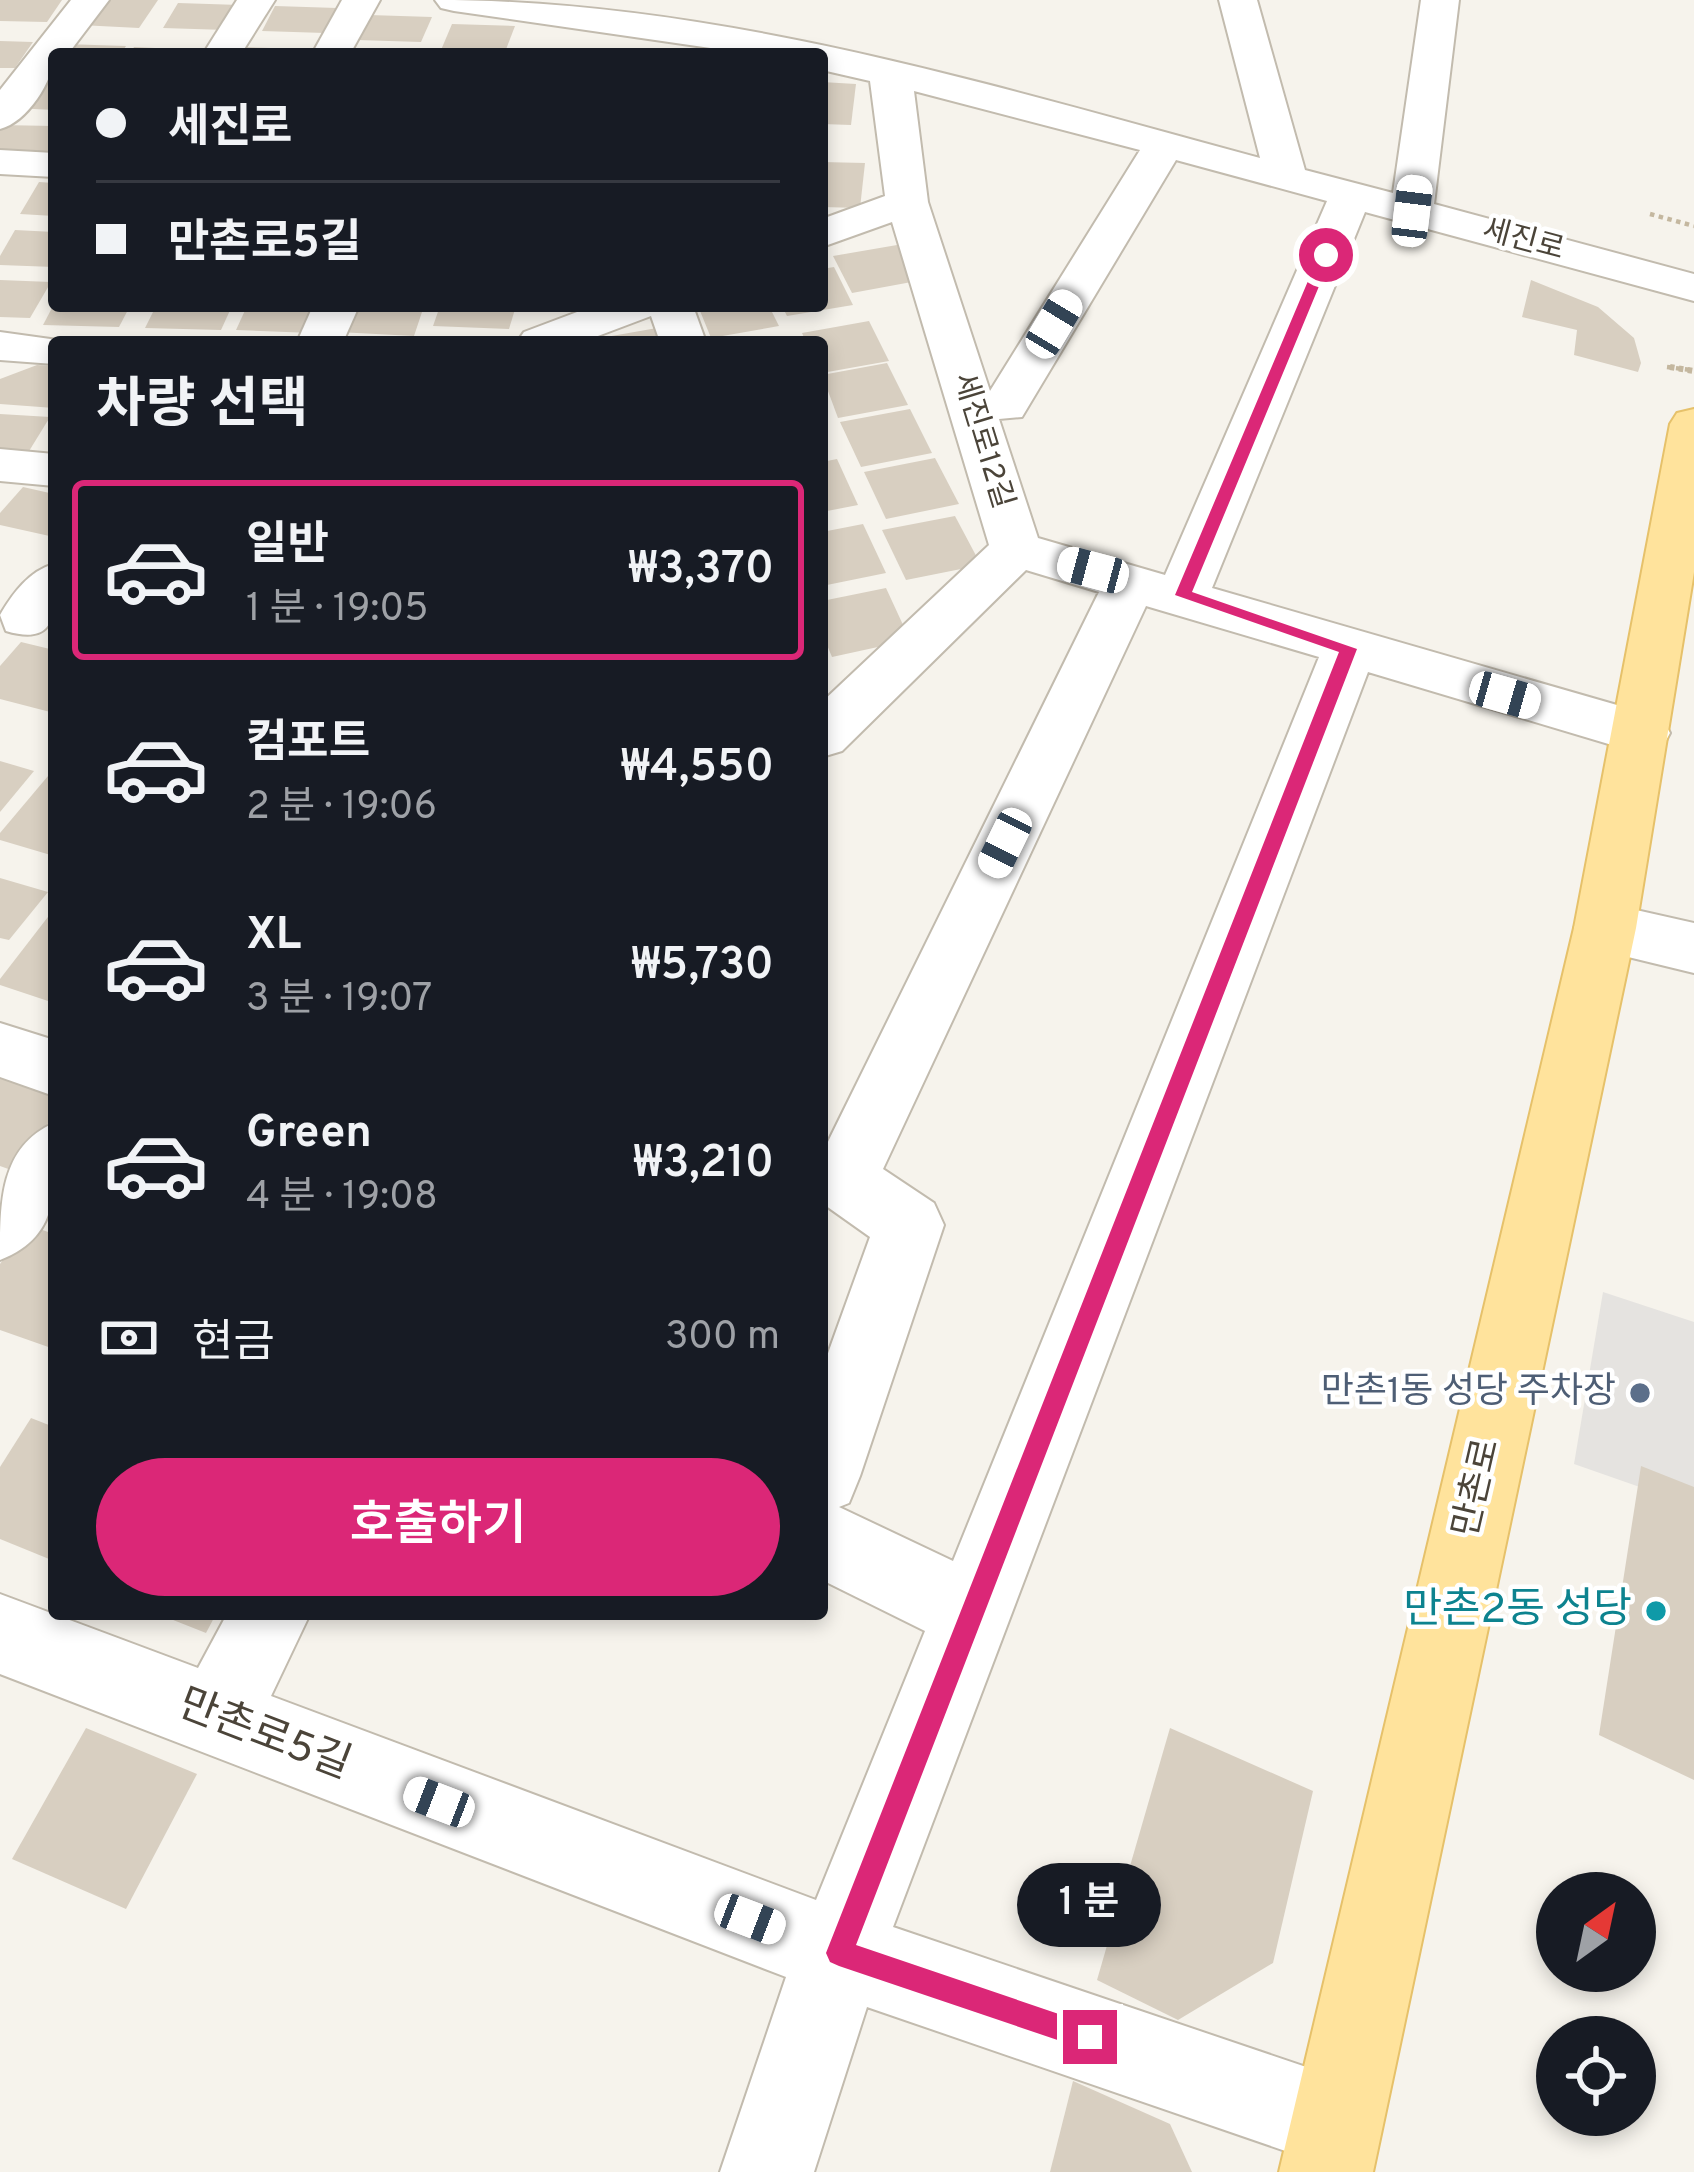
<!DOCTYPE html>
<html lang="ko">
<head>
<meta charset="utf-8">
<style>
  :root { --surface:#171b24; --page:#242831; --text:#f1f3f6; --muted:#9ea1a6; --line:#363941; --accent:#db2777 }
  body { margin:0; font-family:Overpass,"Noto Sans KR",sans-serif; background:var(--page); color:var(--text); height:100vh; display:flex; flex-direction:column; font-size:45px; white-space:nowrap }
  * { box-sizing:border-box; margin:0 }
  p { font-size:39px; color:var(--muted) }
  .icon { flex:none; width:66px; height:66px; fill:none; stroke:currentColor; stroke-width:2; stroke-linecap:round; stroke-linejoin:round }
  .map { position:relative; flex:1; overflow:hidden }
  .details { position:absolute; left:48px; top:336px; width:780px; height:1284px; display:flex; flex-direction:column; background:var(--surface); border-radius:12px; box-shadow:0 6px 18px #0003 }
  .details>* { flex:none }
  .guide { position:absolute; left:48px; top:48px; width:780px; height:264px; border-radius:12px; box-shadow:0 6px 18px #0003; display:grid; align-content:center; height:264px; padding:0 48px; background:var(--surface) }
  .needle { width:78px; rotate:33deg }
  .tools { position:absolute; left:1536px; top:1872px; display:grid; gap:24px }
  .tools a { display:grid; place-items:center; width:120px; height:120px; border-radius:50%; background:var(--surface); box-shadow:0 6px 18px #0003; font-size:60px }
  .end { position:absolute; width:54px; height:54px; margin:-27px; border:15px solid #db2777; background:#fff; box-shadow:0 0 0 6px #fff }
  .from { border-radius:50% }
  .bubble { position:absolute; height:84px; border-radius:42px; background:var(--surface); box-shadow:0 6px 18px #0003; font-size:39px; font-weight:600; line-height:84px; text-align:center }
  .car { position:absolute; width:36px; height:72px; margin:-36px -18px; border-radius:15px; box-shadow:0 0 9px 3px #0007; background:linear-gradient(#fff 24%,#345 0 40%,#fff 0 76%,#345 0 86%,#fff 0) }
  .guide b { display:flex; align-items:center; gap:42px; height:114px; font-size:45px }
  .guide b+b { border-top:3px solid var(--line) }
  .guide i { width:30px; height:30px; background:var(--text) }
  ul { padding:0; list-style:none }
  li { display:flex; align-items:center; gap:36px; height:180px; margin:0 24px 18px; padding:0 24px; border:6px solid transparent; border-radius:12px }
  li div { flex:1 }
  li b { display:block; font-size:45px }
  li em { font-style:normal; font-weight:600 }
  li.on { border-color:var(--accent) }
  li>.icon { width:108px; height:108px; stroke-width:1.5 }
  h2 { padding:0 48px; font-size:54px; line-height:144px }
  .pay { display:flex; align-items:center; gap:30px; height:132px; padding:0 48px; font-size:45px }
  .pay p { margin-inline-start:auto }
  .cta { display:flex; gap:24px; margin-top:auto; padding:24px 48px }
  .cta a { flex:1; height:138px; border-radius:72px; background:var(--accent); color:#fff; font-size:48px; font-weight:600; line-height:138px; text-align:center }
  .map>svg:first-child { display:block }
</style>
</head>
<body>
<div class="map">
<svg width="1694" height="2172" viewBox="0 0 1694 2172">
  <rect width="100%" height="100%" fill="#f6f3ec"/>
  <path fill="#e5e3e0" d="M1603 1292 1694 1322V1506L1574 1464Z"/>
  <g fill="#d8cfc1">
    <path d="M0 0H62L47 22 0 21Z"/>
    <path d="M98 0H158L139 28 80 25Z"/>
    <path d="M178 3 240 5 226 30 163 28Z"/>
    <path d="M275 6 337 8 325 33 262 31Z"/>
    <path d="M369 15 432 17 421 42 357 40Z"/>
    <path d="M452 24 515 26 505 52 441 50Z"/>
    <path d="M0 41 33 42 15 68H0Z"/>
    <path d="M63 44 126 46 121 54H56Z"/>
    <path d="M134 47 198 50 195 54H130Z"/>
    <path d="M241 47 306 49 304 54H238Z"/>
    <path d="M32 80 54 81V110L14 108Z"/>
    <path d="M822 82 856 84 851 125 822 124Z"/>
    <path d="M0 125 54 126V145L47 156 0 155Z"/>
    <path d="M822 162 865 163 860 208 822 207Z"/>
    <path d="M39 182 54 183V216L20 214Z"/>
    <path d="M15 230 54 232V267L0 265V256Z"/>
    <path d="M897 245 917 281 852 293 833 256Z"/>
    <path d="M834 267 853 305 787 316 782 306H822V269Z"/>
    <path d="M0 280 51 282 30 318 0 317Z"/>
    <path d="M1531 280 1598 307 1634 338 1641 363 1638 372 1574 355 1577 330 1522 317Z"/>
    <path d="M53 306H130L119 327 43 325Z"/>
    <path d="M156 306H232L221 330 145 328Z"/>
    <path d="M247 306H323L312 333 236 330Z"/>
    <path d="M348 306H424L414 336 338 332Z"/>
    <path d="M440 306H516L509 329 433 326Z"/>
    <path d="M698 306H769L779 326 711 338Z"/>
    <path d="M869 321 889 361 822 373V342H806L802 333Z"/>
    <path d="M657 328 663 342H589V340Z"/>
    <path d="M887 363 908 405 838 418 822 375Z"/>
    <path d="M37 365 54 366V408L0 404V379Z"/>
    <path d="M910 409 932 453 861 467 840 422Z"/>
    <path d="M0 414 50 417 26 456 0 453Z"/>
    <path d="M935 458 959 504 886 519 864 472Z"/>
    <path d="M837 459 858 505 822 512V462Z"/>
    <path d="M23 487 54 494V537L0 525V513Z"/>
    <path d="M955 516 981 565 906 580 882 530Z"/>
    <path d="M863 524 886 573 822 586V532Z"/>
    <path d="M886 588 910 640 832 657 822 633V601Z"/>
    <path d="M21 642 54 650V713L0 699V666Z"/>
    <path d="M0 761 34 771 0 812Z"/>
    <path d="M48 776 54 778V856L0 840V833Z"/>
    <path d="M0 878 48 892 9 940 0 938Z"/>
    <path d="M51 913 54 914V1003L0 985V979Z"/>
    <path d="M0 1065 54 1082V1115L14 1171 0 1166Z"/>
    <path d="M28 1225 54 1234V1349L0 1330V1264Z"/>
    <path d="M31 1418 54 1427V1561L0 1539V1467Z"/>
    <path d="M1641 1466 1694 1487V1780L1599 1735Z"/>
    <path d="M158 1614H216L206 1633Z"/>
    <path d="M86 1728 197 1774 126 1909 12 1859Z"/>
    <path d="M1170 1728 1313 1791 1273 1963 1178 2020 1097 1980Z"/>
    <path d="M1073 2081 1170 2124 1192 2172H1050Z"/>
  </g>
  <g fill="none" stroke-linecap="round" stroke-linejoin="round">
    <defs>
      <g id="minor">
        <path d="M71 0H109L68 54H54C54 81 27 122 0 129V90Z"/>
        <path d="M237 0H275L241 54H203Z"/>
        <path d="M342 0H380L350 54H312Z"/>
        <path d="M435 0C717 0 990 85 1260 158L1219 0H1257L1305 170 1393 193 1421 0H1459L1434 204 1694 274V301L1365 212 1212 588 1662 718 1670 733 1662 748 1642 754 1368 672 893 1927 1368 2088 1382 2121 1368 2154 1335 2168 867 2007 814 2172H720L786 1977 0 1674V1594L198 1668 227 1614H310L271 1696 816 1900 925 1631 822 1580V1370L870 1237 822 1203V1154L1099 592 1026 570 842 751 822 757V702L989 545 892 222 822 247V219L885 196 870 81 822 70V54H752L454 11 441 8ZM914 91 1140 150 990 391 928 202ZM1176 160 1327 201 1165 575 1038 538 999 419 1022 417ZM1146 606 1319 657 953 1561 839 1507 849 1503 860 1476 944 1225 934 1203 883 1169Z"/>
        <path d="M0 150 54 153V177L0 174Z"/>
        <path d="M313 306H359L343 342H297Z"/>
        <path d="M593 306H693L706 342H660L651 316 582 342H517L524 332Z"/>
        <path d="M0 332 72 342H54V364L0 360Z"/>
        <path d="M0 449 54 454V486L0 481Z"/>
        <path d="M54 564C54 604 63 648 6 631L0 615C13 593 29 571 54 564Z"/>
        <path d="M1605 903 1694 923V973L1583 946 1574 928 1583 910Z"/>
        <path d="M0 1023 54 1040V1096L0 1077Z"/>
        <path d="M54 1123C54 1181 65 1235 0 1260 0 1201 0 1147 54 1123Z"/>
      </g>
      <path id="major" d="M1694 409V572L1636 928 1373 2172H1279L1574 928 1670 424 1677 413Z"/>
    </defs>
    <use href="#minor" stroke="#c2bbae" stroke-width="4"/>
    <use href="#major" stroke="#e6c16a" stroke-width="4"/>
    <g stroke="#c4b79f" stroke-width="4.5" stroke-dasharray="4.5 4.5" stroke-linecap="butt">
      <path d="M1650 214 1694 226"/>
      <path d="M1667 367 1691 370"/>
    </g>
    <path stroke="#c4b79f" stroke-width="6" stroke-dasharray="4.5 4.5" stroke-linecap="butt" d="M1670 367 1694 371"/>
    <use href="#minor" fill="#fff" fill-rule="evenodd"/>
    <use href="#major" fill="#ffe39c" fill-rule="evenodd"/>
  </g>
  <path fill="#db2777" d="M1326 251 1332 255 1192 592 1357 649 856 1945 1100 2028 1104 2037 1100 2047 1090 2051 839 1966 830 1962 826 1953 1339 652 1175 595 1319 255Z"/>
  <circle fill="#5c6f8a" stroke="#fff" stroke-width="4.5" cx="1640" cy="1393" r="12"/>
  <circle fill="#0f9aa8" stroke="#fff" stroke-width="4.5" cx="1656" cy="1611" r="12"/>
  <g text-anchor="middle" dominant-baseline="central" stroke-width="9" stroke-linejoin="round" paint-order="stroke">
    <g font-size="30" fill="#4b4439" stroke="#fff">
      <text transform="translate(1523 241) rotate(15)">세진로</text>
      <text transform="translate(982 441) rotate(73)">세진로12길</text>
    </g>
    <g font-size="36" fill="#4e5e75" stroke="#fff" text-anchor="end">
      <text x="1616" y="1393">만촌1동 성당 주차장</text>
    </g>
    <g font-size="36" fill="#4b4439" stroke="#fff">
      <text transform="translate(1478 1488) rotate(-77)">만촌로</text>
    </g>
    <g font-size="42" fill="#0d838f" stroke="#fff" text-anchor="end">
      <text x="1632" y="1611">만촌2동 성당</text>
    </g>
    <g font-size="42" fill="#4b4439" stroke="#fff">
      <text transform="translate(264 1736) rotate(21)">만촌로5길</text>
    </g>
  </g>
</svg>
<div class="tools">
<a><svg class="needle" viewBox="-14 -14 28 28"><path d="M0-13l5 13h-10z" fill="#e53935"/><path d="M0 13l5-13h-10z" fill="#9ea1a6"/></svg></a>
<a><svg class="icon" aria-label="locate" viewBox="0 0 24 24"><circle cx="12" cy="12" r="6"/><path d="M12 2v4M12 18v4M2 12h4M18 12h4"/></svg></a>
</div>
<i class="end from" style="left:1326px;top:255px"></i>
<i class="end" style="left:1090px;top:2037px"></i>
<div class="bubble" style="left:1017px;top:1863px;width:144px">1 분</div>
<i class="car" style="left:1412px;top:211px;rotate:7deg"></i>
<i class="car" style="left:1054px;top:324px;rotate:31deg"></i>
<i class="car" style="left:1093px;top:570px;rotate:285deg"></i>
<i class="car" style="left:1505px;top:695px;rotate:106deg"></i>
<i class="car" style="left:1005px;top:843px;rotate:206deg"></i>
<i class="car" style="left:439px;top:1802px;rotate:291deg"></i>
<i class="car" style="left:750px;top:1919px;rotate:111deg"></i>
<div class="guide">
<b><i class="from"></i>세진로</b>
<b><i></i>만촌로5길</b>
</div>
<section class="details">
<h2>차량 선택</h2>
<ul>
<li class="on"><svg class="icon" aria-label="car" viewBox="0 0 24 24"><path d="M5 17H2v-5l4-1 3-4h7l3 4 3 1v5h-3M9 17h6M6 11h13"/><circle cx="7" cy="17" r="2"/><circle cx="17" cy="17" r="2"/></svg><div><b>일반</b><p>1 분 · 19:05</p></div><em>₩3,370</em></li>
<li><svg class="icon" aria-label="car" viewBox="0 0 24 24"><path d="M5 17H2v-5l4-1 3-4h7l3 4 3 1v5h-3M9 17h6M6 11h13"/><circle cx="7" cy="17" r="2"/><circle cx="17" cy="17" r="2"/></svg><div><b>컴포트</b><p>2 분 · 19:06</p></div><em>₩4,550</em></li>
<li><svg class="icon" aria-label="car" viewBox="0 0 24 24"><path d="M5 17H2v-5l4-1 3-4h7l3 4 3 1v5h-3M9 17h6M6 11h13"/><circle cx="7" cy="17" r="2"/><circle cx="17" cy="17" r="2"/></svg><div><b>XL</b><p>3 분 · 19:07</p></div><em>₩5,730</em></li>
<li><svg class="icon" aria-label="car" viewBox="0 0 24 24"><path d="M5 17H2v-5l4-1 3-4h7l3 4 3 1v5h-3M9 17h6M6 11h13"/><circle cx="7" cy="17" r="2"/><circle cx="17" cy="17" r="2"/></svg><div><b>Green</b><p>4 분 · 19:08</p></div><em>₩3,210</em></li>
</ul>
<div class="pay"><svg class="icon" aria-label="cash" viewBox="0 0 24 24"><path d="M3 7h18v10H3z"/><circle cx="12" cy="12" r="2"/></svg>현금<p>300 m</p></div>
<div class="cta"><a>호출하기</a></div>
</section>
</div>
</body>
</html>
